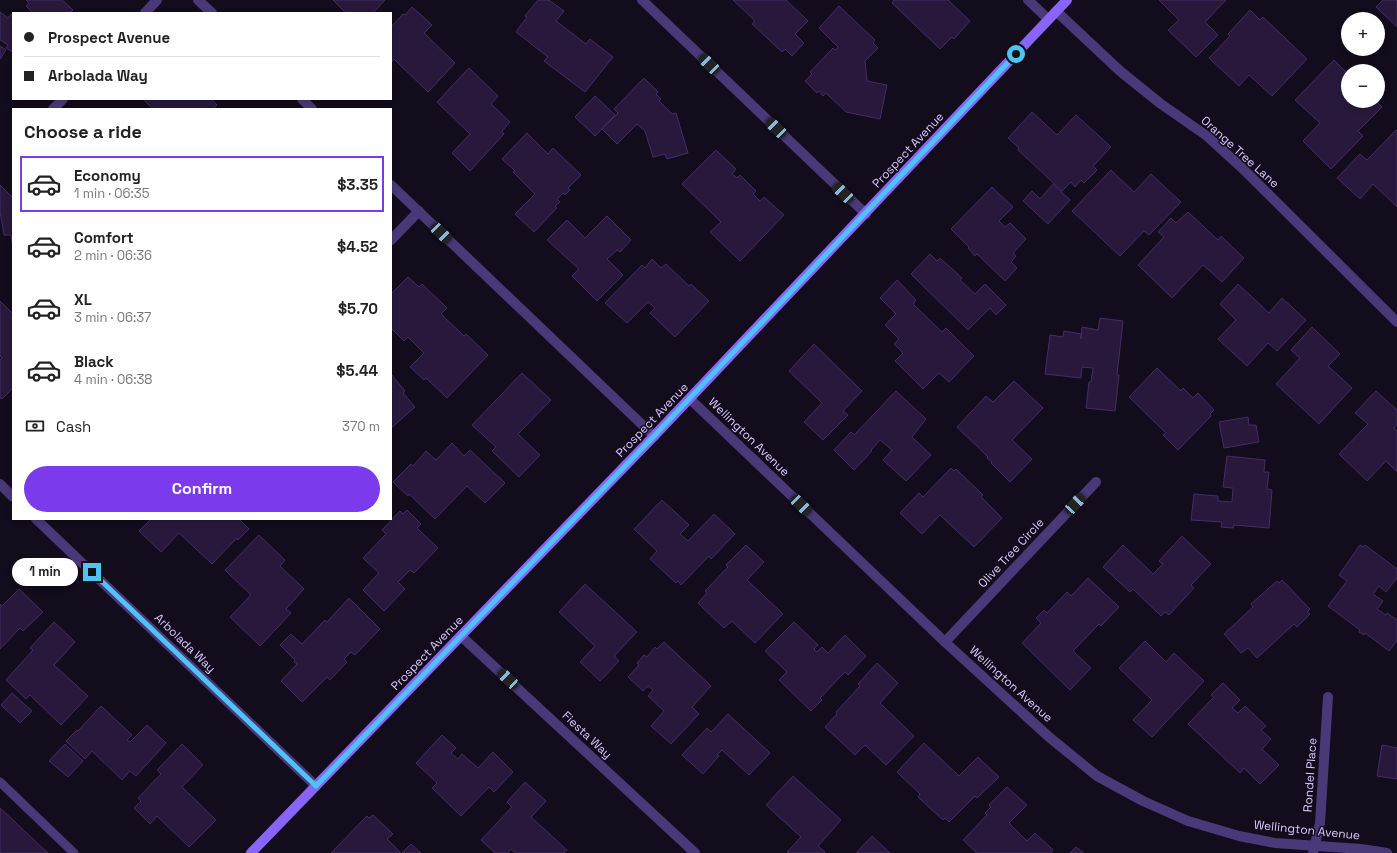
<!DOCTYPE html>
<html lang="en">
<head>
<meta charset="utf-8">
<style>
  :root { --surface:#fff; --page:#f6f6f6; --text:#222; --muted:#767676; --line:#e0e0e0; --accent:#7c3aed }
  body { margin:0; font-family:"Space Grotesk",sans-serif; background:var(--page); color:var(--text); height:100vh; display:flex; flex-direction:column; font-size:15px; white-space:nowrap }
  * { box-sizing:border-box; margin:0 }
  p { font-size:13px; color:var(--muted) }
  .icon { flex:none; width:22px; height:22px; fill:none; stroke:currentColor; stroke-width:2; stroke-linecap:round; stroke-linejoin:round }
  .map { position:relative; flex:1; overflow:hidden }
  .details { position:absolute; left:12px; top:108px; width:380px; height:412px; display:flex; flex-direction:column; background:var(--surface); border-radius:0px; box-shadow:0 2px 6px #0003 }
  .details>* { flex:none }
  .banner { position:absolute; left:12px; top:12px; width:380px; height:88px; border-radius:0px; box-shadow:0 2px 6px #0003; display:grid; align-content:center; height:88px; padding:0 12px; background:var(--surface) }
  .buttons { position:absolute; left:1341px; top:12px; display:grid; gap:8px }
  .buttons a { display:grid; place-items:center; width:44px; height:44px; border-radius:50%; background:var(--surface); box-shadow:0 2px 6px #0003; font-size:20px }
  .end { position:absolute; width:18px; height:18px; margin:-9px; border:5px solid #4fc3f7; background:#111; box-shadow:0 0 0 2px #111 }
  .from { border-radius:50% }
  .bubble { position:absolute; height:28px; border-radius:14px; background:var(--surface); box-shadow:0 2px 6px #0003; font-size:13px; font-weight:600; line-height:28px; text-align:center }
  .car { position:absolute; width:12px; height:24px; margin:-12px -6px; border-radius:5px; box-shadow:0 0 3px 1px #0007; background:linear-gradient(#222 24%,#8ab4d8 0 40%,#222 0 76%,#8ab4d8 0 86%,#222 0) }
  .banner b { display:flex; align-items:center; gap:14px; height:38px; font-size:15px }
  .banner b+b { border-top:1px solid var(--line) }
  .banner i { width:10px; height:10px; background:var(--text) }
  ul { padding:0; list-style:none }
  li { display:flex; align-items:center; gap:12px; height:56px; margin:0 8px 6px; padding:0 4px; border:2px solid transparent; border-radius:0px }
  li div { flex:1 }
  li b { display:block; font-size:15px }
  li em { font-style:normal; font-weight:600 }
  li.current { border-color:var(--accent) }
  li>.icon { width:36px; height:36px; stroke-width:1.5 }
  h2 { padding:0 12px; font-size:18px; line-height:48px }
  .pay { display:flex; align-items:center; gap:10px; height:44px; padding:0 12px; font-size:15px }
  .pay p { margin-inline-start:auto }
  .primary-button { display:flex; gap:8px; margin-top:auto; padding:8px 12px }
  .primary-button a { flex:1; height:46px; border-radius:24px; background:var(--accent); color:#fff; font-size:16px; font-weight:600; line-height:46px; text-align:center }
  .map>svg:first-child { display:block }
</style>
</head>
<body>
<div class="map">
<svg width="1397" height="853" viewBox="0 0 1397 853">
  <rect width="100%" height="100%" fill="#120c1c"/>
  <g fill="#28193c" stroke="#442c67">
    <path d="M26 0H62L73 10 70 13H33L26 6 29 3Z"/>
    <path d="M333 0H385L373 13H344L345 12Z"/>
    <path d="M538 0H549L564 11 556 21 586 44 590 39 613 57 585 92 544 61 548 57 516 32 527 17 525 16Z"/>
    <path d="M733 0H786L808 21 795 34 804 43 792 56 785 49 782 52 752 24 755 21Z"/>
    <path d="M894 0H948L970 21 954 39 952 37 940 49 892 3Z"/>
    <path d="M1159 0H1226L1205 22 1218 35 1196 57 1168 30 1179 20Z"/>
    <path d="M1383 0H1397V27L1376 7Z"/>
    <path d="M839 6 875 40 873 43 878 48 865 61 867 81 887 85 880 119 846 112 826 93 823 96 819 91 817 93 805 81 812 74 810 72 833 48 835 50 838 47 819 28Z"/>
    <path d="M412 7 432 25 424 33 455 63 428 92 394 59 391 63V27L403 14 405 15Z"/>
    <path d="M1250 10 1260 20 1263 17 1307 59 1272 96 1249 75 1239 86 1209 58 1230 36 1228 34Z"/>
    <path d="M0 12 8 18 11 14 13 16V52L6 48 8 45 0 40Z"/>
    <path d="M0 46 6 50 0 59Z"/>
    <path d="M1334 60 1348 74V101H1376L1382 107 1358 131 1363 136 1331 169 1303 141 1320 123 1295 100Z"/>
    <path d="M469 68 498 96 491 104 510 122 502 131 504 134 470 171 452 153 470 134 437 102Z"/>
    <path d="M644 78 658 92 656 94 661 99 659 101 672 114 676 113 688 153 667 159 665 154 653 157 645 131 637 124 617 144 602 129 618 113 614 109Z"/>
    <path d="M595 96 615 115 595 136 575 117Z"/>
    <path d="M143 99H211L217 105 213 109H153Z"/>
    <path d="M1032 112 1057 135 1076 115 1111 147 1093 166 1097 170 1084 183 1081 180 1075 187 1071 182 1062 191 1018 150 1019 148 1008 138Z"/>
    <path d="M1396 130 1397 131V207L1373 184 1360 199 1337 178 1360 154 1367 160Z"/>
    <path d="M527 133 548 154 553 148 581 175 568 188 570 190 565 195 563 193 557 199 560 202 555 206 557 208 534 232 515 214 535 194 513 172 515 171 502 159Z"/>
    <path d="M716 150 736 169 732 174 737 178 740 175 756 191 753 194 760 201 764 197 784 215 740 261 710 232 721 222 682 184Z"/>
    <path d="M1111 170 1134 192 1151 174 1181 202 1149 235 1144 231 1120 256 1072 211Z"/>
    <path d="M1053 184 1070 200 1048 224 1023 201 1032 191 1040 199Z"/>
    <path d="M0 185 13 198V248L11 235H4L0 212Z"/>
    <path d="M992 187 1013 207 999 221 1005 227 1010 223 1026 239 1013 253 1016 256 1011 262 1017 268 1005 281 977 254 975 256 968 248 969 247 951 229Z"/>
    <path d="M1188 212 1218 240 1221 236 1244 258 1222 282 1203 265 1172 298 1138 265 1164 237 1158 232 1171 218 1176 223Z"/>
    <path d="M607 216 631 240 620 252 617 250 607 259 623 275 597 301 572 276 579 269 547 240 567 220 585 238Z"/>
    <path d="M930 254 937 261 940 258 962 278 960 280 975 294 985 284 1006 305 996 315 990 308 968 330 911 274Z"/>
    <path d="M652 259 661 268 666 264 689 286 691 284 709 301 675 337 650 313 655 308 648 302 627 323 605 303 642 265 645 268Z"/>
    <path d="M408 277 419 287 422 284 447 308 441 314 464 336 466 334 488 355 447 398 426 378 424 380 410 367 424 353 408 337 404 341 391 328V294Z"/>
    <path d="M897 280 916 300 913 304 942 332 946 328 974 356 949 382 939 373 923 389 895 361 903 353 894 344 899 339 885 325 896 314 880 298Z"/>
    <path d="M1238 284 1269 313 1282 298 1306 320 1277 351 1268 343 1247 366 1218 339 1236 320 1220 304Z"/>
    <path d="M0 301 13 314V388L2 399 0 398V360L2 358 0 356Z"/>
    <path d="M1100 318 1123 321 1117 375H1119L1115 411 1086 408 1089 382H1091L1093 368 1082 367 1081 378 1045 374 1050 335 1063 337 1064 331 1081 334V339L1082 327 1098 330Z"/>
    <path d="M1312 327 1340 354 1328 366 1352 388 1319 424 1276 384 1300 358 1291 350Z"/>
    <path d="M814 344 862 391 843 411 848 415 823 440 804 422 822 403 789 371Z"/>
    <path d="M1157 368 1181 391 1183 388 1193 398 1198 393 1214 410 1210 414 1211 416 1178 450 1163 435 1166 433 1129 397Z"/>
    <path d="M522 373 551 400 518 434 540 455 519 477 492 451 496 447 472 425Z"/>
    <path d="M391 374 405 391 403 393 415 407 391 428Z"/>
    <path d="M1014 381 1043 408 1012 440 1032 459 1010 482 991 463 992 462 987 458 988 457 957 427 986 396 993 402Z"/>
    <path d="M896 391 926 419 912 437 931 455 906 481 883 460 892 450 880 440 871 450 872 451 854 470 834 450 851 432 854 435Z"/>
    <path d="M1376 391 1397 410V424L1394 428 1397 431V472L1386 461 1367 481 1339 454 1368 424 1355 413Z"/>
    <path d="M1248 417 1249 425H1256L1259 442 1224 448 1219 422Z"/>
    <path d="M452 443 464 456 470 450 505 483 485 503 467 486 435 519 409 494 408 496 393 482 411 464 413 466 426 451 436 460Z"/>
    <path d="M1227 456 1265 460 1264 472H1269L1267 489 1272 490 1269 528 1234 525 1233 528 1221 527 1222 522 1191 520 1194 494 1218 496V501L1232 502 1233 488 1223 487Z"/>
    <path d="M951 468 954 471 956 469 983 495 981 497 1002 518 974 547 940 515 922 534 900 513 919 493 923 497Z"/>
    <path d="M662 500 689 525 680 534 688 541 714 514 735 534 711 559 709 556 681 585 678 581 676 583 650 559 657 551 634 529Z"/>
    <path d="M407 510 421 524 417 528 438 548 414 573 410 570 398 582 405 589 384 611 363 590 379 573 363 558 386 534 382 530 400 511 403 514Z"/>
    <path d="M151 519H239L249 529 238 540 237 538 212 564 179 533 161 552 139 531Z"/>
    <path d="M259 535 285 560 280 566 304 589 286 609 291 613 260 646 230 617 251 595 225 570Z"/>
    <path d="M1182 536 1211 564 1191 585 1194 588 1169 615 1165 612 1161 616 1133 589 1130 592 1103 567 1123 545 1153 574 1163 564 1159 561Z"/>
    <path d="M746 545 764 562 747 580 783 614 755 643 732 621 724 628 698 603 707 593 705 591 728 567 726 565Z"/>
    <path d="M1360 545 1363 547 1365 545 1397 569V578L1386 592 1379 586 1373 594 1383 601 1377 609 1386 615 1387 613 1397 620V641L1389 651 1365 633 1364 635 1359 632 1360 630 1328 606 1347 581 1339 575Z"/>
    <path d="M1088 578 1119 607 1101 626 1099 624 1073 651 1091 668 1070 690 1022 643 1041 623 1036 618 1044 610 1047 613 1067 592 1071 596Z"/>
    <path d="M1282 580 1310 609 1307 612 1310 614 1297 627 1294 624 1257 658 1248 648 1241 653 1224 634 1253 607 1251 604 1277 581 1279 583Z"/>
    <path d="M585 584 637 632 614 656 619 661 600 681 580 662 595 646 559 612Z"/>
    <path d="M19 589 43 612 23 631 20 628 0 649V604L2 606Z"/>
    <path d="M349 598 380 629 355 655 351 652 344 659 347 662 330 680 327 677 302 702 281 681 297 664 294 662 295 660 280 645 291 634 302 644 325 620 327 622Z"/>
    <path d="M54 622 75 642 54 665 88 696 61 725 30 695 26 699 6 680 33 650 30 648Z"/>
    <path d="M794 622 818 645 814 649 817 652 822 647 828 653 845 635 866 656 848 675 845 672 820 698 822 700 811 711 779 680 787 672 765 651Z"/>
    <path d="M1145 641 1166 662 1174 653 1204 681 1152 737 1133 720 1152 700 1119 668Z"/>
    <path d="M664 642 711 686 692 707 699 714 671 744 651 726 664 711 648 696 653 690 648 686 643 691 628 677 639 665 637 663 644 655 647 657 655 647 657 649Z"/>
    <path d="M877 663 898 683 880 703 914 736 886 765 865 745 855 755 825 727 837 714 836 712 860 686 858 684Z"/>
    <path d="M1223 683 1240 700 1232 708 1238 713 1245 706 1266 726 1261 730 1271 739 1262 749 1279 765 1260 784 1244 768 1240 773 1188 724 1214 697 1211 695Z"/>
    <path d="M12 693 32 711 20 723 1 705Z"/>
    <path d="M101 706 132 735 127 740 130 742 147 725 166 743 136 776 130 771 122 780 92 751 85 759 66 741 77 730 78 731Z"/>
    <path d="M728 714 770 753 749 775 722 750 717 755 719 756 703 774 682 755 707 728 711 732Z"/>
    <path d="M442 735 456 748 451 753 458 759 462 754 478 768 493 752 513 772 494 792 489 787 461 816 432 788 437 783 416 763Z"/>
    <path d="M924 743 959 776 978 757 999 777 977 798 975 796 949 822 945 818 943 820 918 797 920 794 897 772Z"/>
    <path d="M65 744 83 761 68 777 49 761Z"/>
    <path d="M182 744 203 765 182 787 216 820 189 847 157 816 150 824 134 808 141 801 138 798 161 774 157 770Z"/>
    <path d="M1382 745 1397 748V779L1377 776Z"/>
    <path d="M793 776 841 820 818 846 825 852 824 853H789L787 852 801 837 766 805Z"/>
    <path d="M525 782 546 801 531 817 567 850 564 853H515L511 849 508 853H495L481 840 512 807 507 802Z"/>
    <path d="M1007 787 1027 805 1009 823 1027 841 1035 833 1053 850 1051 853H977L963 840 987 815 985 813 991 807 989 805Z"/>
    <path d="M0 808 48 853H0Z"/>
    <path d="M373 815 393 834 387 839 401 853H331L367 816 369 818Z"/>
    <path d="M872 836 890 853H856Z"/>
    <path d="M411 844 421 853H402Z"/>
    <path d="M1076 847 1084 853H1070Z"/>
  </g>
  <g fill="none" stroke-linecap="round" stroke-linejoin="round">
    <path stroke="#493979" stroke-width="9" d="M0 782 74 853"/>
    <g stroke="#493979" stroke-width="10">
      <path d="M198 0 212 13"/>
      <path d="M642 0 866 214"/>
      <path d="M1028 0 1048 19"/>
      <path d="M1056 11 1120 71 1161 104 1207 136 1241 167 1397 322"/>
      <path d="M145 13 157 0"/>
      <path d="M302 99 312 109"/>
      <path d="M53 109 63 99"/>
      <path d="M391 185 654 436"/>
      <path d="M391 240 419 211"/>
      <path d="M690 399 945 642 1049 737 1097 776 1143 801 1188 821 1239 836 1275 843 1361 849 1387 853"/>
      <path d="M0 484 13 497"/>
      <path d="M36 519 316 786"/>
      <path d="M461 636 695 853"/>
      <path d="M945 642 1096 482"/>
      <path d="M1313 853 1320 823 1328 697"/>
    </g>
    <path stroke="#8865f8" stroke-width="10" d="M251 853 654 436 1067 0"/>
  </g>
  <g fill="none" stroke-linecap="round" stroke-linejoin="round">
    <path stroke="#4fc3f7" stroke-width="5" d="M92 572 316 786 654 436 1016 54"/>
  </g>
  <g text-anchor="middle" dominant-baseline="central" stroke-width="3" stroke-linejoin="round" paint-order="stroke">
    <g font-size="12" fill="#dacafd" stroke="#120c1c">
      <text transform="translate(908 150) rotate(-47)">Prospect Avenue</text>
      <text transform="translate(1240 152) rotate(42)">Orange Tree Lane</text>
      <text transform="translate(652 420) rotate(-46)">Prospect Avenue</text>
      <text transform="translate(749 437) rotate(44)">Wellington Avenue</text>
      <text transform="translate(1011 553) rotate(-47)">Olive Tree Circle</text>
      <text transform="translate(185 643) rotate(44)">Arbolada Way</text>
      <text transform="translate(427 653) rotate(-46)">Prospect Avenue</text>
      <text transform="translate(1011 684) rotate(42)">Wellington Avenue</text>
      <text transform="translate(587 735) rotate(43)">Fiesta Way</text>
      <text transform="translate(1310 775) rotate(-86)">Rondel Place</text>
      <text transform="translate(1307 830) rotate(6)">Wellington Avenue</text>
    </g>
  </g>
</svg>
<div class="buttons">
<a>+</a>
<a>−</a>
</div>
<i class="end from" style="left:1016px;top:54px"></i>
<i class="end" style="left:92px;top:572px"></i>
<div class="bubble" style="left:12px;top:558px;width:66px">1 min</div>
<i class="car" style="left:709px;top:64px;rotate:314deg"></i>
<i class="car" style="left:776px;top:128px;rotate:314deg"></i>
<i class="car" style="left:843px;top:193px;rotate:314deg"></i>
<i class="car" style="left:441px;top:233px;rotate:134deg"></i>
<i class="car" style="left:1075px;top:504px;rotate:43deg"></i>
<i class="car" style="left:801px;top:505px;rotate:134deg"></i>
<i class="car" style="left:508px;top:679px;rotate:313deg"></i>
<div class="banner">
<b><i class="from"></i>Prospect Avenue</b>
<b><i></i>Arbolada Way</b>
</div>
<section class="details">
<h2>Choose a ride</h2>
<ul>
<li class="current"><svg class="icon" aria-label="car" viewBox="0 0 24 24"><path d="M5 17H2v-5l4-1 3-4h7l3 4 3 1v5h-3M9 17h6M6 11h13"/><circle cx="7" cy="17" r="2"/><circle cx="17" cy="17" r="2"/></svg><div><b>Economy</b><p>1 min · 06:35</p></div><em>$3.35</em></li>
<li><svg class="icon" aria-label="car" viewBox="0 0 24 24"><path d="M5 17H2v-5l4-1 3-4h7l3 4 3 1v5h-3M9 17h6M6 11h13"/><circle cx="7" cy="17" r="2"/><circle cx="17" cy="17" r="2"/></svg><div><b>Comfort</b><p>2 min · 06:36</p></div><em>$4.52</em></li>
<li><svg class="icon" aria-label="car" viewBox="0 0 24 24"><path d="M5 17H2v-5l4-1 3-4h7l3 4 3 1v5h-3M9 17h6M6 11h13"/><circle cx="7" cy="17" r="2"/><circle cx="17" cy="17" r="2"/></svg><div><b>XL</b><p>3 min · 06:37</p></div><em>$5.70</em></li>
<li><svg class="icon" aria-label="car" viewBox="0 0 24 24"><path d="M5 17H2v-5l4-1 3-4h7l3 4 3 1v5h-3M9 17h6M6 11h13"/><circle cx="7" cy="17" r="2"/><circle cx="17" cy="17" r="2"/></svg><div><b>Black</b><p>4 min · 06:38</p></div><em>$5.44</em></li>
</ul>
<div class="pay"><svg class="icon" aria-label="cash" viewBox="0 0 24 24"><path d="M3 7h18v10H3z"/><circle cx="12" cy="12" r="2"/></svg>Cash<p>370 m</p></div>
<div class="primary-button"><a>Confirm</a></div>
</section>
</div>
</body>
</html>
